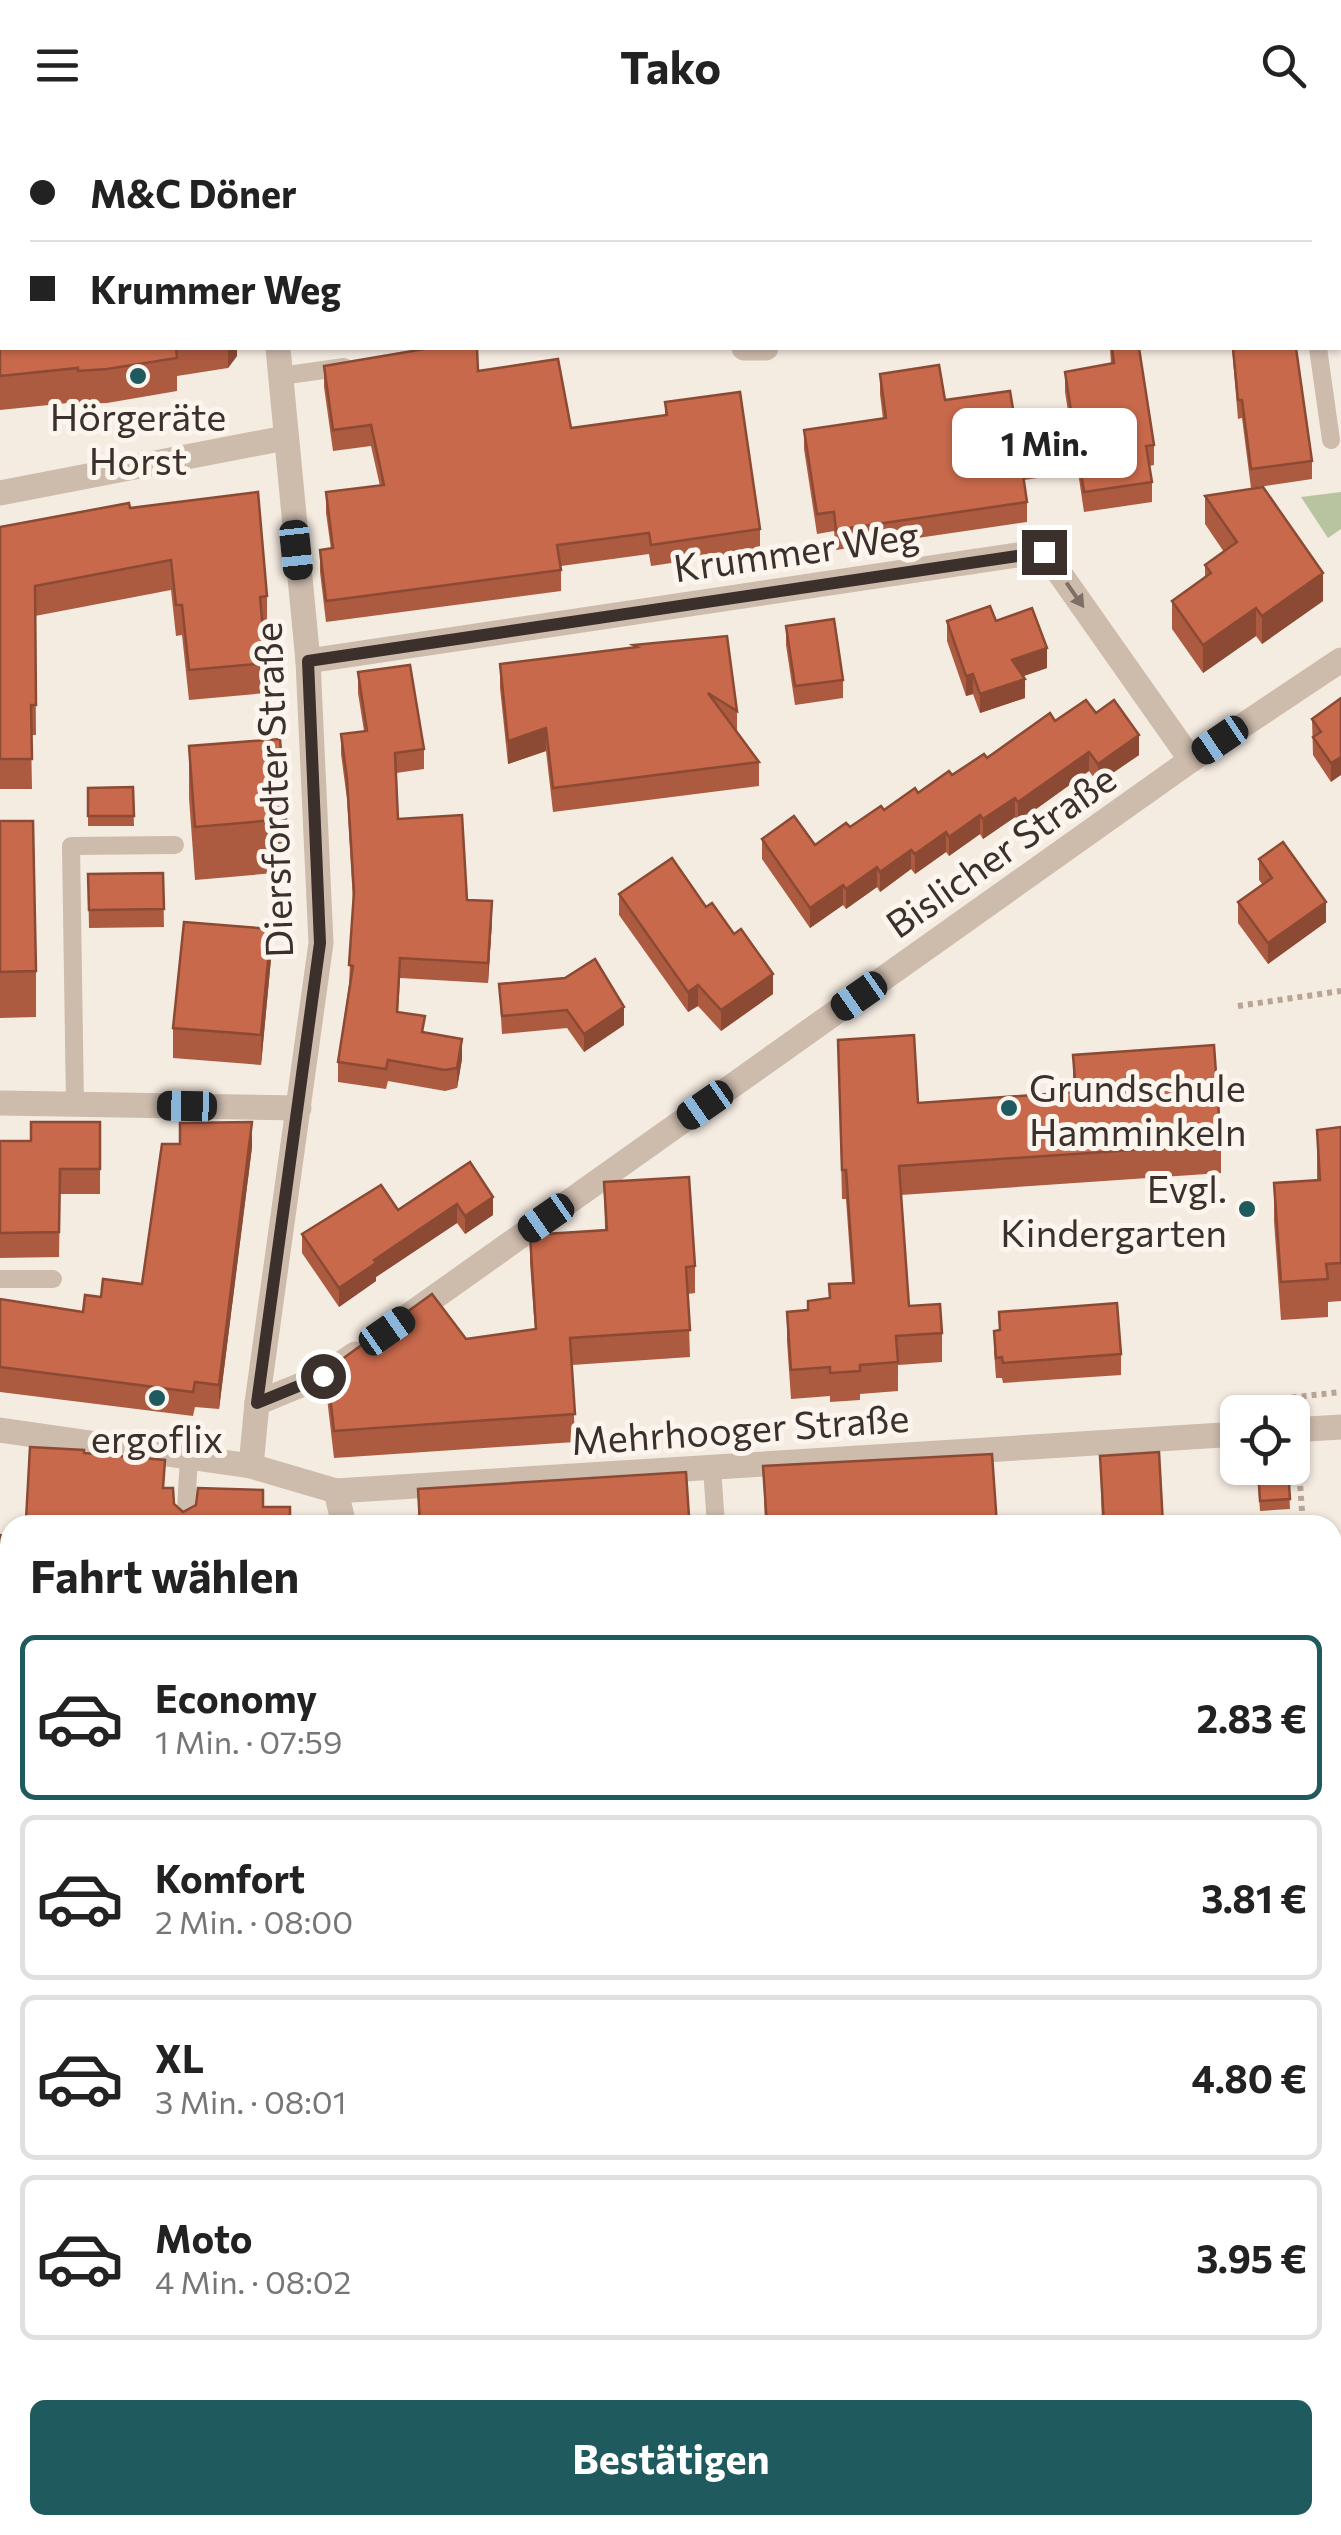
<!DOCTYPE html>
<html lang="de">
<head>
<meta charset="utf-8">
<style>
  :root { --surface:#fff; --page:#f6f6f6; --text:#222; --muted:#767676; --line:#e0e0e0; --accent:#1f5a5e }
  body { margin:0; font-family:Commissioner,sans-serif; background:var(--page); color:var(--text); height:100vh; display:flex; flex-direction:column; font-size:38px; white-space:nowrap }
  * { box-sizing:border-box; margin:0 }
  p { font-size:32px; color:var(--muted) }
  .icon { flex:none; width:55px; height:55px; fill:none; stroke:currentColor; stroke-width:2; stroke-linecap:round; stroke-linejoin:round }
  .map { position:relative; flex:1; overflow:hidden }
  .details { position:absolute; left:0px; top:1385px; width:1342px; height:1020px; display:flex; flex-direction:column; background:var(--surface); border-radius:30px 30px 0 0; box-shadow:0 2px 8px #0004 }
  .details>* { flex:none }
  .top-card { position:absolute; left:0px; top:0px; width:1342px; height:220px; box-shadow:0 2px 8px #0004; display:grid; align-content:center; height:220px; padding:0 30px; background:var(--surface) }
  .buttons { position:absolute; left:1220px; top:1265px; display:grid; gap:20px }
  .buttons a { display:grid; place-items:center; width:90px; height:90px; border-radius:15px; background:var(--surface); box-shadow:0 2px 8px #0004; font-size:50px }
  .end { position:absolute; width:45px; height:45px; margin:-22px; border:12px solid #3b302b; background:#fff; box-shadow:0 0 0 5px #fff }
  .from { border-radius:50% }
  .bubble { position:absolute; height:70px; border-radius:15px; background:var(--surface); box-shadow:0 2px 8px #0004; font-size:32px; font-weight:700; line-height:70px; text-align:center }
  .car { position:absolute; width:30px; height:60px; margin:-30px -15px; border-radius:12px; box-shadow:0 0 8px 2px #0007; background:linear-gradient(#222 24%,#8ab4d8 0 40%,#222 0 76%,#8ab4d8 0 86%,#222 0) }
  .top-card b { display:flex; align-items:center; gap:35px; height:95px; font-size:38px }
  .top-card b+b { border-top:2px solid var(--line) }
  .top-card i { width:25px; height:25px; background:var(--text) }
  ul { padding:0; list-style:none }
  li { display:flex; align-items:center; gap:30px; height:165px; margin:0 20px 15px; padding:0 10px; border:5px solid var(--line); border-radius:15px }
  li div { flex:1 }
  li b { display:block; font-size:38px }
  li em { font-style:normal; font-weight:700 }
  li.active { border-color:var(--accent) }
  li>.icon { width:90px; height:90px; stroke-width:1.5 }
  h2 { padding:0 30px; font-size:45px; line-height:120px }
  .action { display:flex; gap:20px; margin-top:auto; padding:20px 30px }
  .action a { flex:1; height:115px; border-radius:15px; background:var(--accent); color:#fff; font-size:40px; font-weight:700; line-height:115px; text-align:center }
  header { display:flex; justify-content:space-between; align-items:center; height:130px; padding:0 30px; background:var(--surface); font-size:45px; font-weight:700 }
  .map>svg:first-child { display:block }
</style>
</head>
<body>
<header><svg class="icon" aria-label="menu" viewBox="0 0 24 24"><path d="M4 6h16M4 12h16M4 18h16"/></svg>Tako<svg class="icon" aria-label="search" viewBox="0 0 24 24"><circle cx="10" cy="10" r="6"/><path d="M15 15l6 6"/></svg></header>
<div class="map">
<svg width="1341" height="2405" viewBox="0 0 1341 2405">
  <rect width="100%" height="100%" fill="#f4ebe1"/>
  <g fill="#b8c4a0">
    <path d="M1341 362V399L1328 408 1301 367Z"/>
    <path d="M10 2235V2395H742L747 2405H0V2247Z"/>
  </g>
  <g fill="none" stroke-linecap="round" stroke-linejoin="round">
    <g stroke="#b9a596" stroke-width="6" stroke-dasharray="5 5" stroke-linecap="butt">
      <path d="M1001 0V2"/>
      <path d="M1029 0V2"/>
      <path d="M1077 0 1078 2"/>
      <path d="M1113 0 1114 2"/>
      <path d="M1136 0V2"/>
      <path d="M1171 0V2"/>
      <path d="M1211 0V2"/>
      <path d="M1238 0 1239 2"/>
      <path d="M1274 0 1276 2"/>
      <path d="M1320 2 1322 0"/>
      <path d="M0 56H2"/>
      <path d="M1238 876 1341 861"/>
      <path d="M1242 1273 1341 1262"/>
      <path d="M1298 1326 1303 1395"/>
      <path d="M114 2395 138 2405"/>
      <path d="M248 2395 272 2405"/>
      <path d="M540 2395 627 2405"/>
      <path d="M66 2405 71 2395"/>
      <path d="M107 2405 111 2395"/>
      <path d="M276 2405 277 2395"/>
      <path d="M663 2405 664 2395"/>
    </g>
    <g stroke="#cdbbac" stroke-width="18">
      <path d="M1318 218 1331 310"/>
      <path d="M281 246 344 237"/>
      <path d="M75 974 71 716 175 715"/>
      <path d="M0 1149H53"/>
      <path d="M712 1338 716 1395"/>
      <path d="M185 1395 189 1327"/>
    </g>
    <g stroke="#cdbbac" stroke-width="25">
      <path d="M256 0V2"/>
      <path d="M1340 188H1341"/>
      <path d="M744 218H766"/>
      <path d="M0 363 285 308"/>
      <path d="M308 531 1044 421 1191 630"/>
      <path d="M0 973 299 978"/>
      <path d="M408 1186 1191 630 1341 530"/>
      <path d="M257 1273 323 1246 355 1224"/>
      <path d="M0 1300 251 1336 336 1361 1238 1304"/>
      <path d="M1292 1300 1341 1297"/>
      <path d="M251 1336 257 1273 321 813 308 531 278 218"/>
      <path d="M336 1361 344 1395"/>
      <path d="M1332 1699 1341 1862"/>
      <path d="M1332 1895 1341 1884"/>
      <path d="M0 2214 10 2203"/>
      <path d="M770 2395 776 2405"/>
      <path d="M1314 2395 1321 2405"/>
    </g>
  </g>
  <g fill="#ac5a40">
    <path d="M0 137 2 218H237V226L228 238 177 246V261L107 273 78 274V272L0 280Z"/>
    <path d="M1110 218H1139L1154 315V335L1149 336 1152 352V372L1084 382 1078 342 1024 350 1027 372V392L836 420 834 401 817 404 804 319V300L883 289 880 264V244L1016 297 1069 288 1065 262V242L1111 234Z"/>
    <path d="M1232 218H1296L1312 331V349L1251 358 1242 288 1238 289Z"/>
    <path d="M324 236 478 241 571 298 665 285V272L760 399V420L651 436 649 424 561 436V461L326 492 320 442V420L331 419 326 383V362L380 356 371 316 333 321 324 257Z"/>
    <path d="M1205 366 1323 471 1262 514 1256 506 1203 543 1172 499V471L1205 447V435L1224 422 1205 394Z"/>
    <path d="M130 378 267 466V496H263L266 533V563L189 570 182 505 176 506 171 460 35 486 36 605H31L32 659H0V397Z"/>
    <path d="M947 491H996L1047 538 1023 546 1025 568 980 583 973 564 966 566 947 511Z"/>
    <path d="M786 496 843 550V568L795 575 786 515Z"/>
    <path d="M633 515 737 581V602L759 632V656L553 682 546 621 508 634 500 558V534L633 518Z"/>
    <path d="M358 542 424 619V639L396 643 398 689 467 770 492 791 488 853 400 848 398 882 462 929 457 958 445 961 388 951 386 959 338 952V932L349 855 353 771 347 669 341 624V604L364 601 358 563Z"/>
    <path d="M1341 568 1331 652 1313 625 1312 589Z"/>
    <path d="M1096 583 1139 625 1098 653 1089 641 1018 692 1015 687 983 709 980 704 949 726 946 722 915 744 911 739 880 762 877 757 846 779 843 775 810 798 762 729V709L815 715 1055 591Z"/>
    <path d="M189 616 286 689V742L195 750 189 668Z"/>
    <path d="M133 657 134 696H88V658Z"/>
    <path d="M0 691 36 841V887L0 888Z"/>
    <path d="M1259 729 1326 792 1268 834 1238 793V772L1263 755 1259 750Z"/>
    <path d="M163 743 164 797 89 798 88 744Z"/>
    <path d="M619 764 773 864 721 901 698 876 688 882 619 785Z"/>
    <path d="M271 829 261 935 173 928V898Z"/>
    <path d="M565 848 624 895 584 922 567 898 502 904 499 854Z"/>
    <path d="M838 910 918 973 1073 962V925L1221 1014V1043L901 1065 909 1176 942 1203V1232L898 1235V1261L860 1264V1270L830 1272V1266L791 1269 787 1211V1182L808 1180 829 1168V1154L852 1153 846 1069H842Z"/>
    <path d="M100 992V1064H60L59 1127 0 1128V1011H31Z"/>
    <path d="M1341 997V1171L1328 1172V1187L1281 1190 1274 1091V1053L1317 1051V1000Z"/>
    <path d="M252 1017 219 1279 195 1277 193 1286 0 1262V1169L83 1182 101 1167 142 1154Z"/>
    <path d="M470 1032 493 1085 465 1104 457 1093 376 1147V1151L339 1177 302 1123V1104L398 1080Z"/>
    <path d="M604 1052 695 1136V1163L688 1164 690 1227 572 1235 575 1312 334 1328 327 1268V1240L466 1209 535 1200 530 1133V1105L605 1100Z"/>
    <path d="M999 1182 1121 1224V1245L1003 1253 1002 1248H996L994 1221V1201L999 1200Z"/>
    <path d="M1100 1326 1163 1395H1102Z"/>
    <path d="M763 1336 997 1395H765Z"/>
    <path d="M1257 1338H1288L1290 1379 1260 1381Z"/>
    <path d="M686 1342 689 1395H418V1359Z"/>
    <path d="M10 1402V1602L0 1600V1524L5 1499 0 1498V1405L4 1406Z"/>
    <path d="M10 2019V2101L0 2099V2067Z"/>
    <path d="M1341 2225V2363H1339V2347L1332 2337V2230Z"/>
  </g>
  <g fill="#8c4a34">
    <path d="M228 218H237V226L228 238Z"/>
    <path d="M1323 443V471L1262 514V486Z"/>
    <path d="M1256 478V506L1203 543V515Z"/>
    <path d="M1047 518V538L1012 550V530Z"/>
    <path d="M973 544V564L966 566V546Z"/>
    <path d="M1025 549V568L980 583V564Z"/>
    <path d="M546 598V621L508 634V611Z"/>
    <path d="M1139 605V625L1098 653V634Z"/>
    <path d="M1089 622V641L1018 692V672Z"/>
    <path d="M1341 627V645L1331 652V633Z"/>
    <path d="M1015 668V687L983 709V689Z"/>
    <path d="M980 685V704L949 726V707Z"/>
    <path d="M946 702V722L915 744V724Z"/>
    <path d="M911 720V739L880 762V742Z"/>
    <path d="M877 737V757L846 779V759Z"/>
    <path d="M843 755V775L810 798V778Z"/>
    <path d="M492 771V791L488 853V833Z"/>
    <path d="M1326 772V792L1268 834V813Z"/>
    <path d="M271 799V829L261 935V905Z"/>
    <path d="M773 844V864L721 901V880Z"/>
    <path d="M698 855V876L688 882V862Z"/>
    <path d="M624 877V895L584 922V904Z"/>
    <path d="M462 909V929L457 958V938Z"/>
    <path d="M252 992V1017L219 1279V1255Z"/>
    <path d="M493 1067V1085L465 1104V1086Z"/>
    <path d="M457 1074V1093L376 1147V1151L339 1177V1158L374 1130Z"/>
  </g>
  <g fill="#c8694b" stroke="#8c4a34" stroke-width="2.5">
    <path d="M67 0H180L181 2H67Z"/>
    <path d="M684 0H762V2H685Z"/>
    <path d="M1341 53V98L1340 99V54Z"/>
    <path d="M0 137H2V218H176L177 228 107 239 78 241V238L0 246Z"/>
    <path d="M430 218H477L478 241 558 229 571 298 667 285 665 272 740 262 760 399 651 415 649 403 557 415 561 440 326 471 320 420 333 418 326 362 384 355 371 295 333 300 324 236Z"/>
    <path d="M1112 218H1139L1154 315 1146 316 1152 352 1084 362 1078 323 1021 331 1027 372 836 400 834 382 817 384 804 300 886 288 880 244 939 235 945 270 1010 261 1016 297 1072 287 1065 242 1114 233Z"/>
    <path d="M1233 218H1296L1312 331 1251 339 1242 270H1238Z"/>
    <path d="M1263 357 1323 443 1262 486 1256 478 1203 515 1172 471 1211 443 1205 435 1237 412 1205 366Z"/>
    <path d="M258 362 267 466 260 467 266 533 189 540 182 475H176L171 430 35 456 36 575H31L32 629H0V397L129 373 130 378Z"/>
    <path d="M990 476 996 491 1032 478 1047 518 1012 530 1025 549 980 564 973 544 966 546 947 491Z"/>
    <path d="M834 489 843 550 795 556 786 496Z"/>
    <path d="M727 506 737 581 708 563 759 632 553 658 546 598 508 611 500 534 637 517 633 515Z"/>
    <path d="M410 535 424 619 395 623 398 689 462 685 467 770 492 771 488 833 400 828 397 882 425 886 422 902 462 909 457 938 445 940 388 930 386 939 338 932 353 836 349 835 354 762 347 649 341 604 367 601 358 542Z"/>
    <path d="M1341 568V627L1331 633 1313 607 1321 602 1312 589Z"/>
    <path d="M1086 570 1096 583 1114 570 1139 605 1098 634 1089 622 1018 672 1015 668 983 689 980 685 949 707 946 702 915 724 911 720 880 742 877 737 846 759 843 755 810 778 762 709 794 686 815 715 846 693 850 697 881 676 884 680 915 658 918 663 949 641 952 645 984 624 987 628 1050 583 1055 591Z"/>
    <path d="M280 609 286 689 195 697 189 616Z"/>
    <path d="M133 657 134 686H88V658Z"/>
    <path d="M0 691H33L36 841 0 842Z"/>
    <path d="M1283 712 1326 772 1268 813 1238 772 1272 748 1259 729Z"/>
    <path d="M672 728 706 777 712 773 734 804 741 799 773 844 721 880 698 855 688 862 619 764Z"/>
    <path d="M163 743 164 779 89 780 88 744Z"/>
    <path d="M184 792 271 799 261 905 173 898Z"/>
    <path d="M595 829 624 877 584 904 567 880 502 886 499 854 565 848Z"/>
    <path d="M914 905 918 973 1076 962 1073 925 1214 915 1221 1014 899 1036 909 1176 940 1174 942 1203 896 1206 898 1232 860 1235V1241L830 1243V1237L791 1240 787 1182 808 1180V1171L830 1168 829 1154 854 1153 846 1040H842L838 910Z"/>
    <path d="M31 992H100V1039H60L59 1102 0 1103V1011H31Z"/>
    <path d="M252 992 219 1255 195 1252 193 1262 0 1237V1169L83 1182 85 1165 101 1167 103 1149 142 1154 162 1014H180V993Z"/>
    <path d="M1341 997V1133L1326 1134 1328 1149 1281 1152 1274 1053 1320 1050 1317 1000Z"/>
    <path d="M470 1032 493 1067 465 1086 457 1074 374 1130 376 1133 339 1158 302 1104 381 1055 398 1080Z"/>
    <path d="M689 1047 695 1136 686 1137 690 1200 570 1208 575 1284 334 1301 327 1240 432 1164 466 1209 536 1199 530 1105 607 1100 604 1052Z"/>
    <path d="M1117 1173 1121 1224 1003 1233 1002 1227 996 1228 994 1201 1000 1200 999 1182Z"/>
    <path d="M30 1317 84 1320V1323L165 1330 163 1358H173L174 1374 183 1382 196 1375 198 1358 263 1360V1377H290V1395H19L26 1390Z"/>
    <path d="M1159 1322 1163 1395H1104L1100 1326Z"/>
    <path d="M992 1324 997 1395H921L920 1388 863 1391V1395H767L763 1336Z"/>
    <path d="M1258 1338H1288L1290 1369 1260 1371Z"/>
    <path d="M686 1342 689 1386 672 1387V1395H420L418 1359Z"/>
    <path d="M1273 1389V1395H1174Z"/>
    <path d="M10 1402V1576L0 1574V1524L10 1474 0 1472V1405L4 1406Z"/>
    <path d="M10 2019V2071L0 2069Z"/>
    <path d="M1341 2225V2284L1336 2288H1341V2332L1332 2319V2316L1335 2315 1332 2311V2230Z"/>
    <path d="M864 2395H900L904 2398 942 2405H858Z"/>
    <path d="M1222 2395H1280L1284 2401 1283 2405H1219Z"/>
  </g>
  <defs><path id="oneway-solid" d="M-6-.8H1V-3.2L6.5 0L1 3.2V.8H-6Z" transform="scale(2.5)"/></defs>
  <use fill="#7d6f65" href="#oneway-solid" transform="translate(1075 465) rotate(55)"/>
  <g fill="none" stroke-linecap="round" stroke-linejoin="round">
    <path stroke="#3b302b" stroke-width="12" d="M323 1246 257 1273 320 813 308 531 1044 422"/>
  </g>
  <g fill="#1f5a5e" stroke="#fbf5ee" stroke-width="4">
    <circle cx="138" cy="246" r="10"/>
    <circle cx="1009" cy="978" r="10"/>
    <circle cx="1247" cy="1079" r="10"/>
    <circle cx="157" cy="1268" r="10"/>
  </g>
  <g text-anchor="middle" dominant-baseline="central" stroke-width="10" stroke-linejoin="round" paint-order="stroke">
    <g font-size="38" fill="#3b302b" stroke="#fbf5ee">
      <text x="138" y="285">Hörgeräte<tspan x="138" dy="44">Horst</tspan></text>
      <text x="1029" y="956" text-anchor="start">Grundschule<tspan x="1029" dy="44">Hamminkeln</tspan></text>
      <text x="1227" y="1057" text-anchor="end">Evgl.<tspan x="1227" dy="44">Kindergarten</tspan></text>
      <text x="157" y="1307">ergoflix</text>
    </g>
    <g font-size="38" fill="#3b302b" stroke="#fbf5ee">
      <text transform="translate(796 420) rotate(-8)">Krummer Weg</text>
      <text transform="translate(272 660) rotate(-92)">Diersfordter Straße</text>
      <text transform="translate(1000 720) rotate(-35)">Bislicher Straße</text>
      <text transform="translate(740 1298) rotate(-4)">Mehrhooger Straße</text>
    </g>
  </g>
</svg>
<div class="buttons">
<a><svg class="icon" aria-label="locate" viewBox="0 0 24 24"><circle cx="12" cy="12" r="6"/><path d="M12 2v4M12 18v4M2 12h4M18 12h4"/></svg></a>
</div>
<i class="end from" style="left:323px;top:1246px"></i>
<i class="end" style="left:1044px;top:422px"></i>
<div class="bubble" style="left:952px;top:278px;width:185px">1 Min.</div>
<i class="car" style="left:296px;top:420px;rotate:174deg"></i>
<i class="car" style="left:1220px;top:610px;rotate:236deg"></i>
<i class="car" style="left:859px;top:866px;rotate:235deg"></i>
<i class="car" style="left:705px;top:975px;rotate:235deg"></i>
<i class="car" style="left:187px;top:976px;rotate:271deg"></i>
<i class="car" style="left:546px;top:1088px;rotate:235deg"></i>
<i class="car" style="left:387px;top:1201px;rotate:55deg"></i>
<div class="top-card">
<b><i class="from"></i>M&amp;C Döner</b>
<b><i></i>Krummer Weg</b>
</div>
<section class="details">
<h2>Fahrt wählen</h2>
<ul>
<li class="active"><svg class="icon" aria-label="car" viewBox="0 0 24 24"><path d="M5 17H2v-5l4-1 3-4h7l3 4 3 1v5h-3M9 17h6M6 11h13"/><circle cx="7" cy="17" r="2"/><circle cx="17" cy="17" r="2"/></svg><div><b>Economy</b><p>1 Min. · 07:59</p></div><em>2.83 €</em></li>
<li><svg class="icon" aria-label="car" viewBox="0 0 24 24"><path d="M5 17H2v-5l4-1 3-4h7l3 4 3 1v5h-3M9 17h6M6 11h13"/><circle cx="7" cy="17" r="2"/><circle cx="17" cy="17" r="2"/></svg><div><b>Komfort</b><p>2 Min. · 08:00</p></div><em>3.81 €</em></li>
<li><svg class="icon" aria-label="car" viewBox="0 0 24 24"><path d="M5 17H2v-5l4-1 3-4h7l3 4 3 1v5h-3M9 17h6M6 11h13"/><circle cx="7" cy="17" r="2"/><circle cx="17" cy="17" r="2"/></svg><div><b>XL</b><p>3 Min. · 08:01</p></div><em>4.80 €</em></li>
<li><svg class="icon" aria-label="car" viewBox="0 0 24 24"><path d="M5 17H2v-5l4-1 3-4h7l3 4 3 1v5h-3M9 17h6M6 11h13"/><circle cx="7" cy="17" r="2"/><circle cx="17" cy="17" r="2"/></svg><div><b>Moto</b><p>4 Min. · 08:02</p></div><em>3.95 €</em></li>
</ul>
<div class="action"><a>Bestätigen</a></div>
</section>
</div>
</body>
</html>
